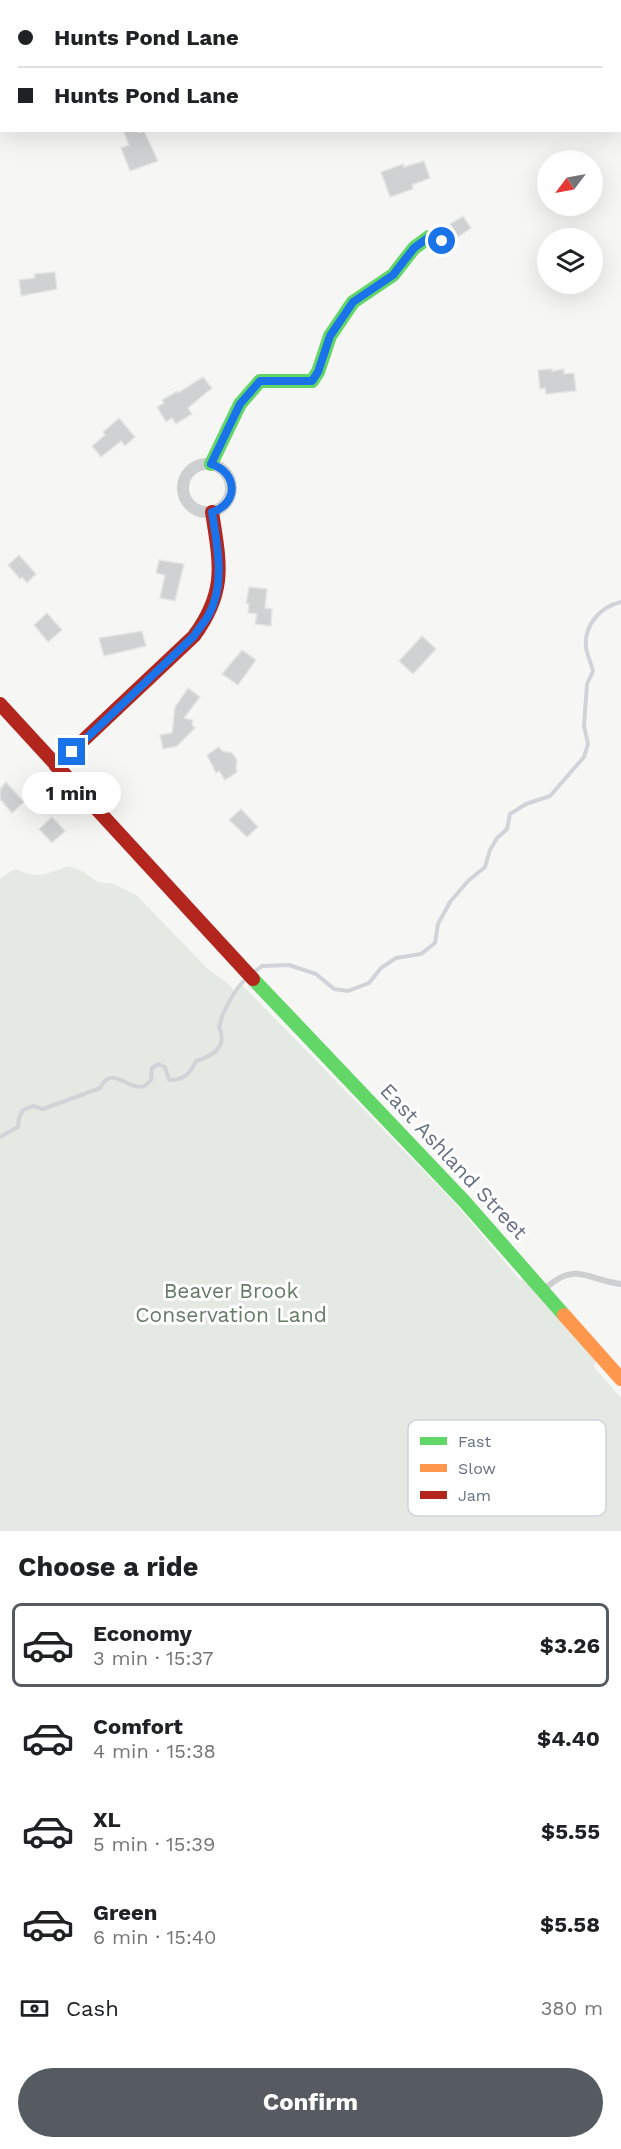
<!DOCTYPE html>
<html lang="en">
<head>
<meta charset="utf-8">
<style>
  :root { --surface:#fff; --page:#f2f2f2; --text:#202124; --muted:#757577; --line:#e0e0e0; --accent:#565a61 }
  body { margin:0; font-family:"Work Sans",sans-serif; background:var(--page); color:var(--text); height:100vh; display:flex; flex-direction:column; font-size:22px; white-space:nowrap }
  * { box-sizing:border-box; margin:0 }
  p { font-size:20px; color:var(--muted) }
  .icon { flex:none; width:33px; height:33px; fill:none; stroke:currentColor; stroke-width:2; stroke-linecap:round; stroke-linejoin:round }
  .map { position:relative; height:1531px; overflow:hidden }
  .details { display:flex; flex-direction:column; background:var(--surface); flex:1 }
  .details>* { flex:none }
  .top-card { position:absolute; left:0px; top:0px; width:621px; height:132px; box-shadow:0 6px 24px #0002; display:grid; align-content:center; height:132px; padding:0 18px; background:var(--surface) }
  .needle { width:39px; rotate:238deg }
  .buttons { position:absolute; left:537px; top:150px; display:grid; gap:12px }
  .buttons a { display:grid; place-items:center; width:66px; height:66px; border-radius:50%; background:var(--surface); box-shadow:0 6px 24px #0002; font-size:30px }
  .end { position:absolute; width:27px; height:27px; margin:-14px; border:8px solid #1a73e8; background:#fff; box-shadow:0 0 0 3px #fff }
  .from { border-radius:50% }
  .bubble { position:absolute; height:42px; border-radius:21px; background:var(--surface); box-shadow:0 6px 24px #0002; font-size:20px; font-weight:700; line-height:42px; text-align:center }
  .top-card b { display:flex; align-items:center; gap:21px; height:57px; font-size:22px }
  .top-card b+b { border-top:2px solid var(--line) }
  .top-card i { width:15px; height:15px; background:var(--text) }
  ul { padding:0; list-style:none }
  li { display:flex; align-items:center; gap:18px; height:84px; margin:0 12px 9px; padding:0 6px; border:3px solid transparent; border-radius:9px }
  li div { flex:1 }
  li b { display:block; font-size:22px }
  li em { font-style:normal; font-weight:700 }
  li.current { border-color:var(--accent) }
  li>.icon { width:54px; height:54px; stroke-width:1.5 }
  h2 { padding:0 18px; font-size:27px; line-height:72px }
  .pay { display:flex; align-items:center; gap:15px; height:66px; padding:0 18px; font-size:22px }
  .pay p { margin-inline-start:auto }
  .cta { display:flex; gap:12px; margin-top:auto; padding:12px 18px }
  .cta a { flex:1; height:69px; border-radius:36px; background:var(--accent); color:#fff; font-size:24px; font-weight:700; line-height:69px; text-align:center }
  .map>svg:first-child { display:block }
</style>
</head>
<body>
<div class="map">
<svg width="621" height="1531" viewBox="0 0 621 1531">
  <rect width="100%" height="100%" fill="#f6f6f5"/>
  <path fill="#e5e9e3" d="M69 866 82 871 98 882 114 884 136 895 207 968 231 986 235 994 242 985 455 1203 520 1280 527 1272 601 1357 593 1366 621 1398V1531H0V879C20 862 17 874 35 875 45 876 59 869 69 866Z"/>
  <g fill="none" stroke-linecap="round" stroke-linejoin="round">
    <g stroke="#d0d4d8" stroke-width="4">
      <path d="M253 973 262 966 289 965 316 974 334 989 348 991 369 983 381 968 396 958 421 954 435 943 438 924 450 902 468 881 485 867 490 850 497 838 507 829 510 814 526 804 550 796 584 757 588 744 584 726 587 684 593 671C591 663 587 655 586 647 584 625 600 607 621 602"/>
      <path d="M0 1137 18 1127 19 1118 23 1110 33 1106 43 1109 100 1088C113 1063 128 1092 144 1086 147 1085 149 1082 151 1080L152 1068 158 1064 165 1067 169 1080C184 1080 190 1074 196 1061 209 1057 225 1050 221 1033 220 1026 218 1032 220 1024 221 1014 237 986 245 980"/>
    </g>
  </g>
  <g fill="#d0d1d2" stroke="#e5e5e4" stroke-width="1.5">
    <path d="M123 130H137L138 133 144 131 158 161 130 171 121 148 129 145Z"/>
    <path d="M424 161 430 178 412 185 413 189 390 197 381 172 403 164 404 167Z"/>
    <path d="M463 216 471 228 458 237 450 224Z"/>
    <path d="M55 272 57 289 21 296 19 280 35 278 34 274Z"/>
    <path d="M552 369V371L564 369V374L574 373 576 391 546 394 545 388 540 389 538 370Z"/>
    <path d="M203 377 212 388 188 408 192 414 176 424 172 418 166 422 157 407 164 403 162 400 177 391 178 393Z"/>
    <path d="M119 418 135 437 125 446 121 441 101 457 92 446 105 435 103 432Z"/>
    <path d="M19 555 36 574 27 583 22 577 20 579 8 565Z"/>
    <path d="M159 560 184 564 175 601 160 598 165 575 156 573Z"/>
    <path d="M249 587 267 589 265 608 272 609 271 626 255 624 257 614 248 613 249 604 246 603Z"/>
    <path d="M47 613 62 630 48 642 34 625Z"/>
    <path d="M142 631 146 646 104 656 99 638Z"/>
    <path d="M422 636 436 649 413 674 399 661Z"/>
    <path d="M242 650 256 660 238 685 222 674Z"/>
    <path d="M188 688 200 697 184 718 193 720 192 725 195 728 177 746 163 749 160 735 172 733 175 707Z"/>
    <path d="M219 747 222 751 232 753 237 760 236 769 237 772 225 780 219 771 216 773 207 755Z"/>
    <path d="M6 782 24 802 12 813 0 799V789Z"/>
    <path d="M241 809 258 827 247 837 229 820Z"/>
    <path d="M52 817 65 831 52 843 39 829Z"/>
  </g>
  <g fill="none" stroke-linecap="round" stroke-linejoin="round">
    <path stroke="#cecfd0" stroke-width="6" d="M546 1288C574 1261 589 1280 621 1284"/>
    <g stroke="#cecfd0" stroke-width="12">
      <path d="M75 2 80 0"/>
      <path d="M0 28 2 27"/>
      <circle cx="207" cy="488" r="24"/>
    </g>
    <g stroke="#63d668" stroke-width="14">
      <path d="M211 464 240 404 260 381H312L318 372 330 336 353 302 393 275 414 248 429 237 443 241"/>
      <path d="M253 979 464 1201 564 1315"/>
    </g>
    <path stroke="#ff974d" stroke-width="14" d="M564 1315 621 1379"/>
    <g stroke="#b3261e" stroke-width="14">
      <path d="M0 704 253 979"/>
      <path d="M56 766 194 636C227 591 220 564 212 512"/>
    </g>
  </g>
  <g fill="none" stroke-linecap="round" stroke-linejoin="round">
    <path stroke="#1a73e8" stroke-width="8" d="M72 752 194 636C198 629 204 623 208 616 226 585 217 545 212 512 239 504 238 472 211 464L240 404 260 381H312L318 372 330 336 353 302 393 275 414 248 429 237 442 241"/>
  </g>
  <g text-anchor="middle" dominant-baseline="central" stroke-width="6" stroke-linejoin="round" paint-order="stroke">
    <g font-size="21" fill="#677183" stroke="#fff">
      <text transform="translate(454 1161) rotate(47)">East Ashland Street</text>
    </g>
    <g font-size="21" fill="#667b66" stroke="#fff">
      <text x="231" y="1290">Beaver Brook<tspan x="231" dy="24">Conservation Land</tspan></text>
    </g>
  </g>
  <rect x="408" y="1420" width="198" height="96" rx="9" fill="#fff" stroke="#d1d4da" stroke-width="1.5"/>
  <rect x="420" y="1437" width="27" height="8" fill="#63d668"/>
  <rect x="420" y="1464" width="27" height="8" fill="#ff974d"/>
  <rect x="420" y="1491" width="27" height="8" fill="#b3261e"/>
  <g font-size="16" fill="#677183">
    <text x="458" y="1447">Fast</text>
    <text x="458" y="1474">Slow</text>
    <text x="458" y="1501">Jam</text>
  </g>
</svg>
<div class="buttons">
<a><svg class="needle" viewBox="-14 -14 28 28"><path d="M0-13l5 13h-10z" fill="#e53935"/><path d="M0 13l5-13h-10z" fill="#757577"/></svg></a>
<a><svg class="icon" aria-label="layers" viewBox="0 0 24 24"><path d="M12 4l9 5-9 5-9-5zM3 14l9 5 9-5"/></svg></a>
</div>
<i class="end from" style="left:442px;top:241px"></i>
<i class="end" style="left:72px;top:752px"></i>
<div class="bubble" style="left:22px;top:772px;width:99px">1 min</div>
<div class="top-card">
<b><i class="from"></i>Hunts Pond Lane</b>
<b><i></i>Hunts Pond Lane</b>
</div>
</div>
<section class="details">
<h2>Choose a ride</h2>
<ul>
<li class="current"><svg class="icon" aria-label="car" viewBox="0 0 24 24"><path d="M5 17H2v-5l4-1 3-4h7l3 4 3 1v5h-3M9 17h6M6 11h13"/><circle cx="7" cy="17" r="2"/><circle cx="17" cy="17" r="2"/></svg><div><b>Economy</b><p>3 min · 15:37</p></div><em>$3.26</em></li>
<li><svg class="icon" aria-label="car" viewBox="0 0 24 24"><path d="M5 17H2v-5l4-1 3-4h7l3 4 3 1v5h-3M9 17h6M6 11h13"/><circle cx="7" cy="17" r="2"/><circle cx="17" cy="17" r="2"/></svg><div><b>Comfort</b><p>4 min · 15:38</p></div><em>$4.40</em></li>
<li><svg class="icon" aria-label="car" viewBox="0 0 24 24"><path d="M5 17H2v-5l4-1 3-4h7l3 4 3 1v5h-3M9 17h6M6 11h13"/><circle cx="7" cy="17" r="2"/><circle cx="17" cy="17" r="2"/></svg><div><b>XL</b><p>5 min · 15:39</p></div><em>$5.55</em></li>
<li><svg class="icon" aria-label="car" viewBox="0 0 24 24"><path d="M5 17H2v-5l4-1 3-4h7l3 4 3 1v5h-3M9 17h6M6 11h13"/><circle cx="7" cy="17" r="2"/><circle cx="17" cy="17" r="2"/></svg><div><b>Green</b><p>6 min · 15:40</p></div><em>$5.58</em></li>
</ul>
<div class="pay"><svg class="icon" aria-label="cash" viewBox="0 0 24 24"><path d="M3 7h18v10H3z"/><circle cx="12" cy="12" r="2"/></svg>Cash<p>380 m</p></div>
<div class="cta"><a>Confirm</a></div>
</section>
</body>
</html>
